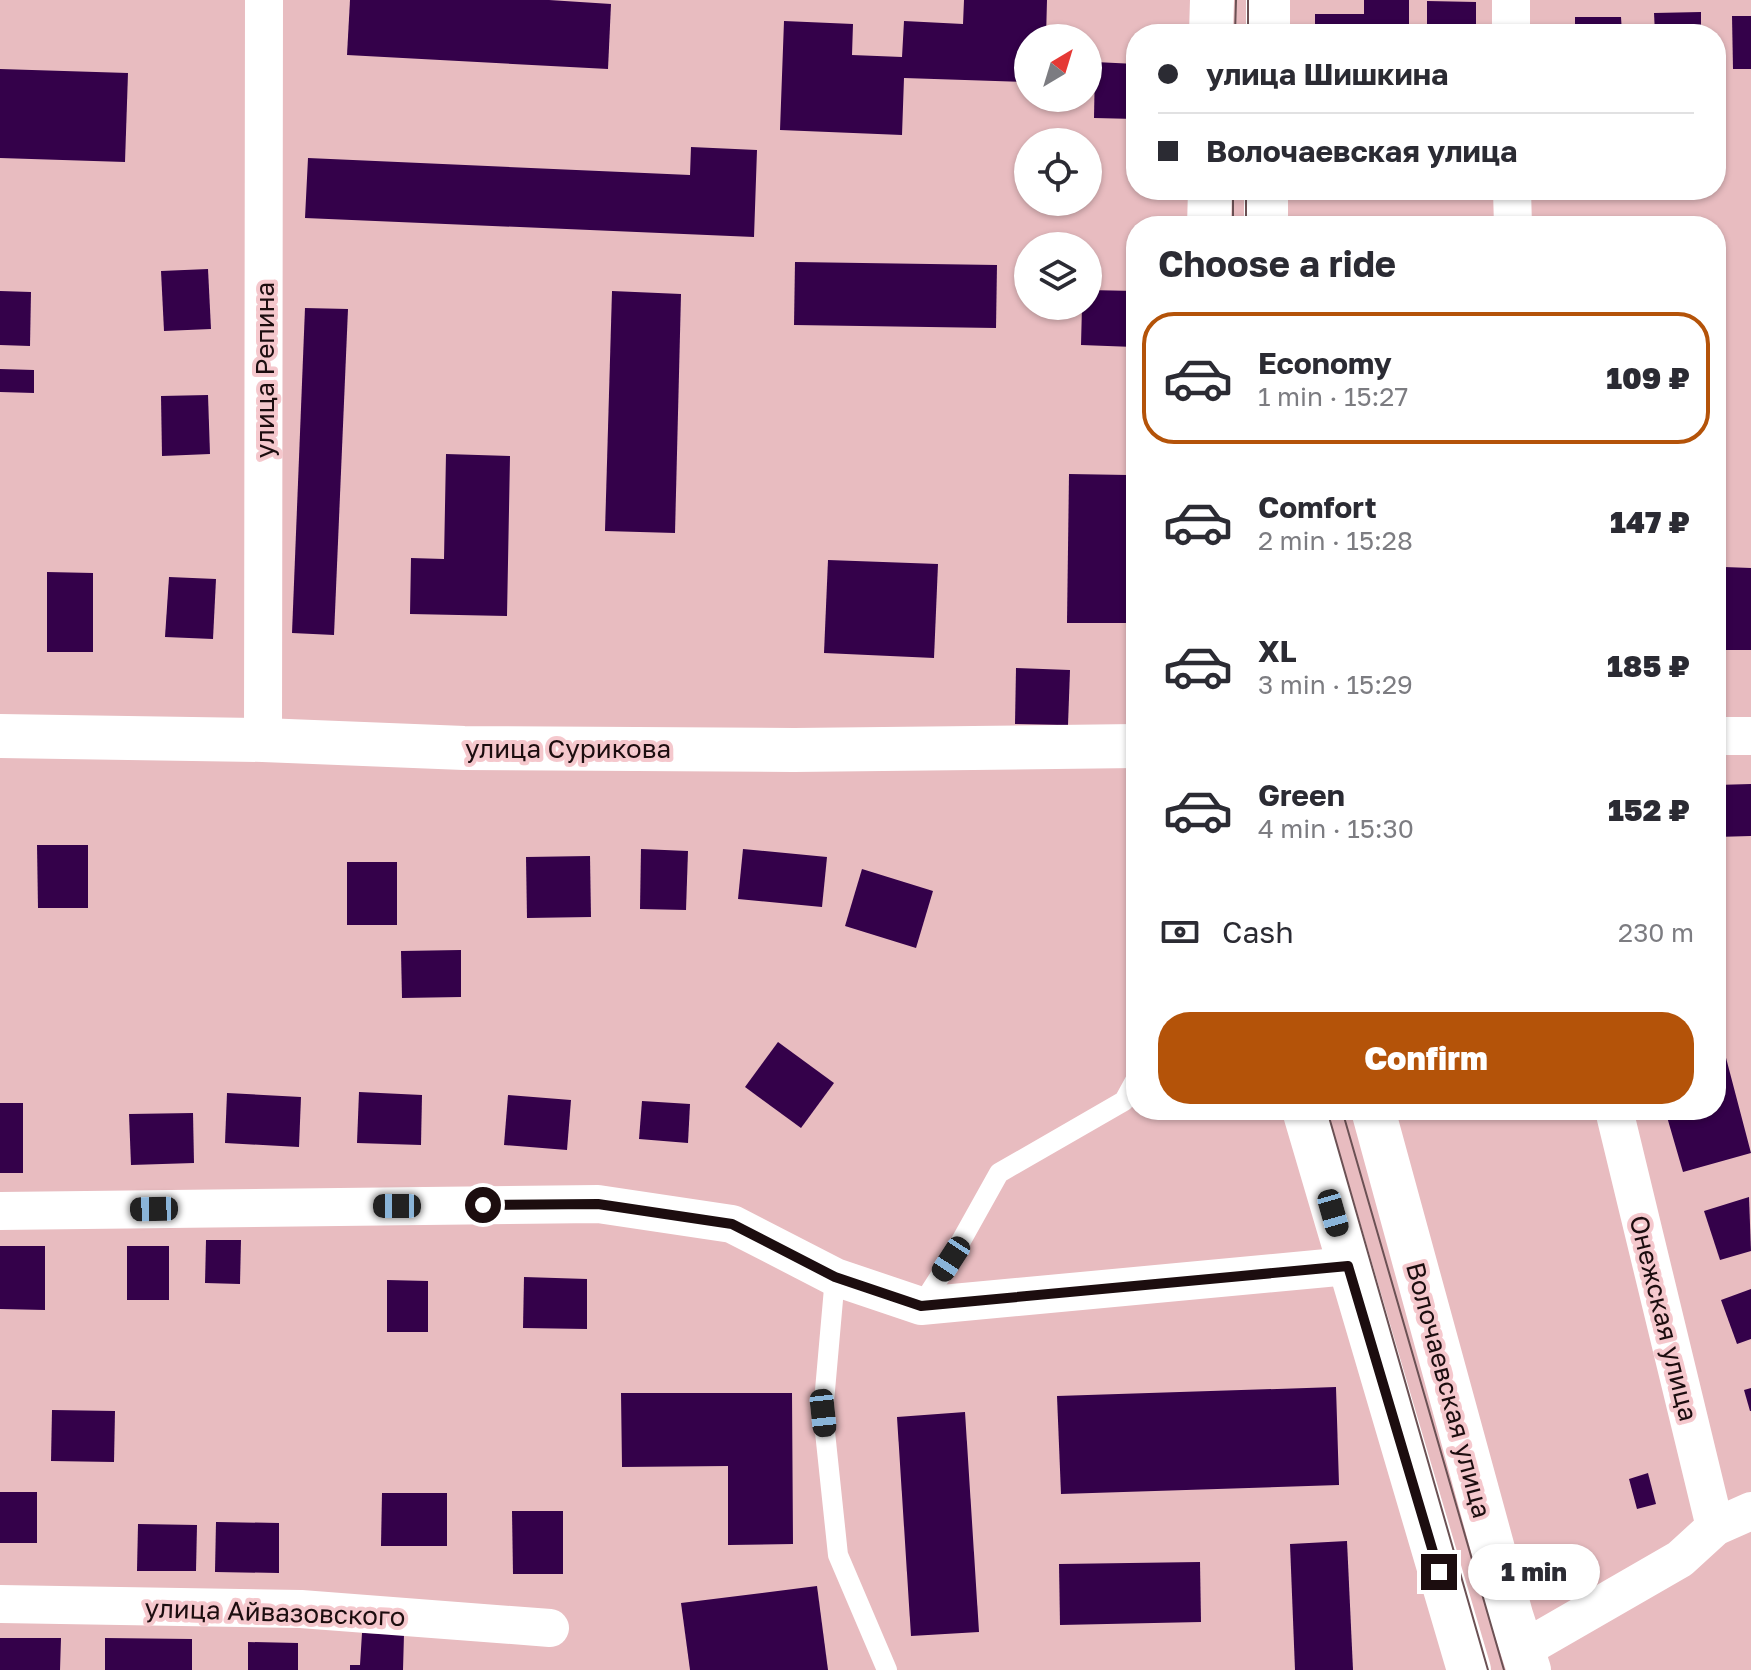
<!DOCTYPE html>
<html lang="en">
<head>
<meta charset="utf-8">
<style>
  :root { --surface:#fff; --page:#f7f7f7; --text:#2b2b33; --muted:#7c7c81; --line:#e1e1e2; --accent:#b45309 }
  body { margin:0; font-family:"Golos Text",sans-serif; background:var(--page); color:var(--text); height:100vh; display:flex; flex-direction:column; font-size:30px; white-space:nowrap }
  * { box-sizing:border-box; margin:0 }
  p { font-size:26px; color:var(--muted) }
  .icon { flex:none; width:44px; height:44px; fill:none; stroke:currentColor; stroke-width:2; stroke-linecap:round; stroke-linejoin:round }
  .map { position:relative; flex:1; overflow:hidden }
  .sheet { position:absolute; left:1126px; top:216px; width:600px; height:904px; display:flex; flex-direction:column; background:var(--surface); border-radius:32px; box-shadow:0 2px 6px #0004 }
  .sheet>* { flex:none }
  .banner { position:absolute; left:1126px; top:24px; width:600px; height:176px; border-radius:32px; box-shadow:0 2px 6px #0004; display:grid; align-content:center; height:176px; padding:0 32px; background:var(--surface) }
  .needle { width:52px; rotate:38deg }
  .tools { position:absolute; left:1014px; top:24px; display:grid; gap:16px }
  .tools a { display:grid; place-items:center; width:88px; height:88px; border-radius:50%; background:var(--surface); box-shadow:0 2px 6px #0004; font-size:40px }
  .end { position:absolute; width:36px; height:36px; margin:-18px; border:10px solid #1c0d0f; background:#fff; box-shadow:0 0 0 4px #fff }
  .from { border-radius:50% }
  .bubble { position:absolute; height:56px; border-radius:28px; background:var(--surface); box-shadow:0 2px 6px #0004; font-size:26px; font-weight:800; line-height:56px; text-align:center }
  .car { position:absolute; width:24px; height:48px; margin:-24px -12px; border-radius:10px; box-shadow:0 0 6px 2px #0007; background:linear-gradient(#222 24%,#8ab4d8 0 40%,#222 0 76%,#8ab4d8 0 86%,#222 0) }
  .banner b { display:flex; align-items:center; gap:28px; height:76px; font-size:30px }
  .banner b+b { border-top:2px solid var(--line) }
  .banner i { width:20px; height:20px; background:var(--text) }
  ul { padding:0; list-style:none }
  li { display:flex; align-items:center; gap:24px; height:132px; margin:0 16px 12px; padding:0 16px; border:4px solid transparent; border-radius:32px }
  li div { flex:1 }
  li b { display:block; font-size:30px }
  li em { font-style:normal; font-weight:800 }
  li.active { border-color:var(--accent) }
  li>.icon { width:72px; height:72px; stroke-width:1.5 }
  h2 { padding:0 32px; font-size:36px; line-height:96px }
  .pay { display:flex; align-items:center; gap:20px; height:88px; padding:0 32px; font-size:30px }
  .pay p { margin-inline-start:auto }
  .cta { display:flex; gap:16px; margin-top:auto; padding:16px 32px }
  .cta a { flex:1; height:92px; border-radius:32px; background:var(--accent); color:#fff; font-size:32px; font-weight:800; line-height:92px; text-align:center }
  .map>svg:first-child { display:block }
</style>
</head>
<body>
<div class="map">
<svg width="1751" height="1670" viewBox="0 0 1751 1670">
  <rect width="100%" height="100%" fill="#e8bcc0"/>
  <g fill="#34014a">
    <path d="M350 0H549L611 4 608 69 347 55Z"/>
    <path d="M964 0H1047L1046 38H1028V82L904 78 902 135 780 130 784 21 853 24 852 55 902 57 904 21 963 24Z"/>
    <path d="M1364 0H1409V34H1315V14H1364Z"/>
    <path d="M1427 1 1476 2V34H1427Z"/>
    <path d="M1701 12V34H1655L1654 13Z"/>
    <path d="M1732 16H1751V69H1733Z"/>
    <path d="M1575 17H1621L1622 34H1575Z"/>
    <path d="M1095 62 1136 64V119L1094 118Z"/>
    <path d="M0 69 128 73 125 162 0 158Z"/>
    <path d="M691 147 757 150 754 237 305 218 308 158 690 175Z"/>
    <path d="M795 262 997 265 996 328 794 325Z"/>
    <path d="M208 269 211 329 164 331 161 271Z"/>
    <path d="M1088 290 1136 291 1134 347 1081 345 1082 306H1088Z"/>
    <path d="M0 291 31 292 30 346 0 345Z"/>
    <path d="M612 291 681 294 675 533 605 531Z"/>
    <path d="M305 308 348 309 334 635 292 633Z"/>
    <path d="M0 369 34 370V393L0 392Z"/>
    <path d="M208 395 210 454 162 456 161 396Z"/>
    <path d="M446 454 510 456 507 616 410 614 411 558 444 559Z"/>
    <path d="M1069 474 1128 475 1126 623H1067Z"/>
    <path d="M828 560 938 564 934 658 824 653Z"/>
    <path d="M1724 567 1751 568V650H1723Z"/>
    <path d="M47 572 93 573V652H47Z"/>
    <path d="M169 577 216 579 213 639 165 637Z"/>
    <path d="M1016 668 1070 670 1068 725 1015 724Z"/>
    <path d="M1751 784V836L1716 837V785Z"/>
    <path d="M37 845H88V908H38Z"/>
    <path d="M641 849 688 851 686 910 640 909Z"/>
    <path d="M743 849 827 857 822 907 738 899Z"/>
    <path d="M590 856 591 917 527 918 526 857Z"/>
    <rect x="347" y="862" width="50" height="63"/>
    <path d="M862 869 933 891 916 948 845 926Z"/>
    <path d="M461 950V997L402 998 401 951Z"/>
    <path d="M778 1042 834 1083 801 1128 745 1087Z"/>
    <path d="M1725 1054 1751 1153 1683 1172 1665 1110H1716V1057Z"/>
    <path d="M359 1092 422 1095 421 1145 357 1143Z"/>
    <path d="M227 1093 301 1097 299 1147 225 1143Z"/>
    <path d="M508 1095 571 1100 567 1150 504 1145Z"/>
    <path d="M642 1101 690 1104 688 1143 639 1139Z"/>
    <rect x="0" y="1103" width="23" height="70"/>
    <path d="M193 1113 194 1163 131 1165 129 1114Z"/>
    <path d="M1749 1197 1751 1251 1720 1260 1704 1211Z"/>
    <path d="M206 1240H241L240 1284 205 1283Z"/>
    <path d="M0 1246H45V1310L0 1309Z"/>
    <rect x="127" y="1246" width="42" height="54"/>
    <path d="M524 1277 587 1279V1329L523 1328Z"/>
    <path d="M387 1280 428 1281V1332H387Z"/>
    <path d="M1751 1289V1339L1737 1344 1721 1300Z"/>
    <path d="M1336 1387 1339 1485 1061 1494 1057 1396Z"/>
    <path d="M1751 1388V1411H1750L1744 1390Z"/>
    <path d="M621 1393H792L793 1544 728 1545V1466L622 1467Z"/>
    <path d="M52 1410 115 1411 114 1462 51 1461Z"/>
    <path d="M965 1412 979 1632 911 1636 897 1417Z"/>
    <path d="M1648 1473 1656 1504 1637 1509 1629 1479Z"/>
    <rect x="0" y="1492" width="37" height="51"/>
    <path d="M382 1493H447V1546H381Z"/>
    <path d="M512 1511H563V1574H513Z"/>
    <path d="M216 1522 279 1523V1573L215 1572Z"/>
    <path d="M138 1524 197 1525 196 1571H137Z"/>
    <path d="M1347 1541 1353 1670H1295L1290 1544Z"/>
    <path d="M1200 1562 1201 1622 1060 1625 1059 1564Z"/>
    <path d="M817 1586 828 1670H690L681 1603Z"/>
    <path d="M362 1633 404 1634 403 1670H350V1665H360Z"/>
    <path d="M0 1638H61L60 1670H0Z"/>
    <path d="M105 1638 192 1639V1670H105Z"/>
    <path d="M248 1642 298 1643V1670H248Z"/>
  </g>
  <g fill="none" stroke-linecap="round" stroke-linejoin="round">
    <g stroke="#fff" stroke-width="20">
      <path d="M835 1277 823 1413 838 1555 887 1670"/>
      <path d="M921 1306 951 1259 999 1173 1124 1101 1136 1079"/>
    </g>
    <g stroke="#fff" stroke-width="38">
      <path d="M1511 0V34"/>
      <path d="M1512 190 1513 226"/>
      <path d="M1716 736H1751"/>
      <path d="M263 740 264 0"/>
      <path d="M1614 1110 1715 1527"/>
      <path d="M0 1211 598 1204 732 1224 835 1277 921 1306 1348 1266"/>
      <path d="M0 1604 301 1609 550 1628"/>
      <path d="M1522 1650 1680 1559 1715 1527 1751 1511"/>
    </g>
    <g stroke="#fff" stroke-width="44">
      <path d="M1211 34 1212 0"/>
      <path d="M1268 34V0"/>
      <path d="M1209 226 1210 190"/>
      <path d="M1266 226V190"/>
      <path d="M0 736 263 740 464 748 794 750 1136 746"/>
      <path d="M1304 1110 1469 1670"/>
      <path d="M1373 1110 1511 1615 1529 1670"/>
    </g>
    <g stroke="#6b5154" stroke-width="2">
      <path d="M1235 34 1236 0"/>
      <path d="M1248 34V0"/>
      <path d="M1233 226V190"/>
      <path d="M1246 226V190"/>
      <path d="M1327 1110 1488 1670"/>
      <path d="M1342 1110 1504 1670"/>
    </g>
  </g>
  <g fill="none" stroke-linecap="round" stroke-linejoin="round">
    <path stroke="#1c0d0f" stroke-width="10" d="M483 1205 598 1204 732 1224 835 1277 921 1306 1348 1266 1439 1572"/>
  </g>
  <g text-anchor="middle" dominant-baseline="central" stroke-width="8" stroke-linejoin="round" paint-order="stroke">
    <g font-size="26" fill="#1c0d0f" stroke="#f5c8cd">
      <text transform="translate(264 370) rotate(-90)">улица Репина</text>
      <text x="568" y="748">улица Сурикова</text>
      <text transform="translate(1664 1318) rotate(76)">Онежская улица</text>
      <text transform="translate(1449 1390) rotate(75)">Волочаевская улица</text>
      <text transform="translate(275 1612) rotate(2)">улица Айвазовского</text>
    </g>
  </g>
</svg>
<div class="tools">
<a><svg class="needle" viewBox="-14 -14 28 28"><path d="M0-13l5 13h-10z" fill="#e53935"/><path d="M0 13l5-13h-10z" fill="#7c7c81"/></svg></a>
<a><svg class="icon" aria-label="locate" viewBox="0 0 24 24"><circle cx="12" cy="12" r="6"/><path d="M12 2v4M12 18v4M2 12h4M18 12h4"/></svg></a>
<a><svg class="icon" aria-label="layers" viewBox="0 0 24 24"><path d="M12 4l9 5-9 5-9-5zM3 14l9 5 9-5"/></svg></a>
</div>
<i class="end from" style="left:483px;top:1205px"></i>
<i class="end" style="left:1439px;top:1572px"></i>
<div class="bubble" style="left:1468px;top:1544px;width:132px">1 min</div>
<i class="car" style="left:397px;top:1206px;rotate:270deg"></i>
<i class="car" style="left:154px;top:1209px;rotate:269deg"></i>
<i class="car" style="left:1333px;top:1213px;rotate:164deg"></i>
<i class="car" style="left:951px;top:1259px;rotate:213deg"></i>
<i class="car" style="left:823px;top:1413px;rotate:174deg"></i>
<div class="banner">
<b><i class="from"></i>улица Шишкина</b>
<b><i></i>Волочаевская улица</b>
</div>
<section class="sheet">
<h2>Choose a ride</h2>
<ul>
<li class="active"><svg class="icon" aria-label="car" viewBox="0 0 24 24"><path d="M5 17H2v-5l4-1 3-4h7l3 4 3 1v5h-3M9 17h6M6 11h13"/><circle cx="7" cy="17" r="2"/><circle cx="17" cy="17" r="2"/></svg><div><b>Economy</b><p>1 min · 15:27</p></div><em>109 ₽</em></li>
<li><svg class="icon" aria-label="car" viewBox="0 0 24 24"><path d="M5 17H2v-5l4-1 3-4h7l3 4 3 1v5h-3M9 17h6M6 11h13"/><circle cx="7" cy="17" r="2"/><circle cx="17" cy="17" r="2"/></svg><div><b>Comfort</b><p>2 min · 15:28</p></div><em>147 ₽</em></li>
<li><svg class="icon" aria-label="car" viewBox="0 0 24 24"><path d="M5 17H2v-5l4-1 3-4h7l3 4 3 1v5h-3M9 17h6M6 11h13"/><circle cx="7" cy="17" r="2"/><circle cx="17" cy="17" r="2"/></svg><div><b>XL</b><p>3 min · 15:29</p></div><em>185 ₽</em></li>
<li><svg class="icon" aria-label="car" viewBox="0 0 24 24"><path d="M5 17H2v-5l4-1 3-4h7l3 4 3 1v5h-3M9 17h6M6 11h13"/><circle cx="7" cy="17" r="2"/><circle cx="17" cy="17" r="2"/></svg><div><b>Green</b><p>4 min · 15:30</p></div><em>152 ₽</em></li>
</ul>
<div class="pay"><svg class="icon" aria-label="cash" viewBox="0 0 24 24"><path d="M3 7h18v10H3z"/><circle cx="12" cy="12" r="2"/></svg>Cash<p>230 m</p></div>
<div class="cta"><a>Confirm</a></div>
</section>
</div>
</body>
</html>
